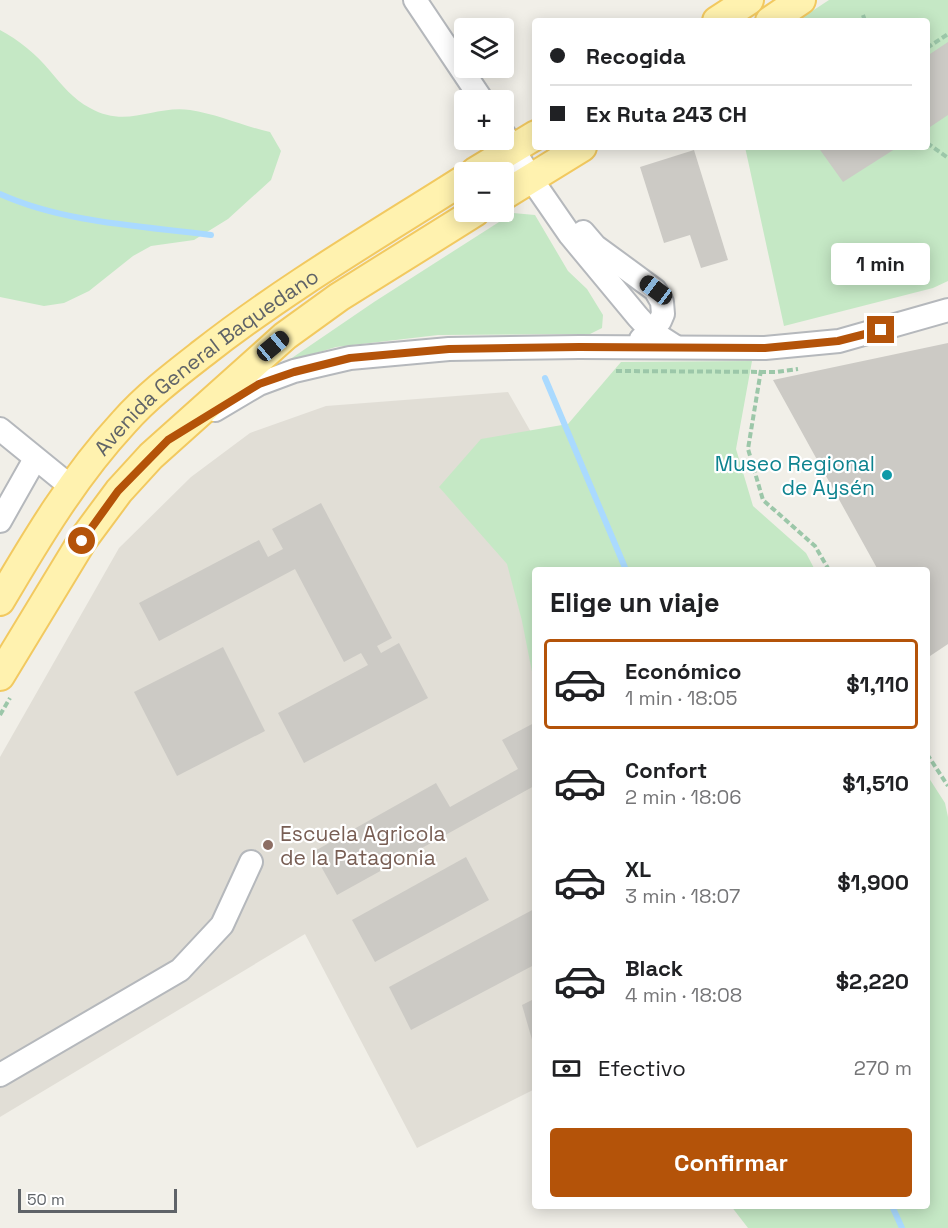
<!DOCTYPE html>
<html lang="es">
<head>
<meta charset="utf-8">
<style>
  :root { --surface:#fff; --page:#f6f6f6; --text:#202124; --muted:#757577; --line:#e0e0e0; --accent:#b45309 }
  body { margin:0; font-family:"Space Grotesk",sans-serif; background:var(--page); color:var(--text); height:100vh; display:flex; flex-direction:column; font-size:22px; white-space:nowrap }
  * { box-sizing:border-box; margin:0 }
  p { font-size:20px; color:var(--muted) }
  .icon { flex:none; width:33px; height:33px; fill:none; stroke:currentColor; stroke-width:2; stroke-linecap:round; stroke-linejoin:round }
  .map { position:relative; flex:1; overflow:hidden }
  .details { position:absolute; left:532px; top:567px; width:398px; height:642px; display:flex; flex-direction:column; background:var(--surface); border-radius:6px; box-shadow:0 3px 15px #0003 }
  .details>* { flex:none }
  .top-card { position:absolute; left:532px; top:18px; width:398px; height:132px; border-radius:6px; box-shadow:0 3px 15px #0003; display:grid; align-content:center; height:132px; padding:0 18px; background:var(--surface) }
  .fabs { position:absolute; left:454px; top:18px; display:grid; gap:12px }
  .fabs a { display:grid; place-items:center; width:60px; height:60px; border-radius:6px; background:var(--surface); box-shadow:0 3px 15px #0003; font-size:30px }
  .scale { position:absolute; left:18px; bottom:15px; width:159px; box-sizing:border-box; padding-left:6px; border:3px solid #5f6368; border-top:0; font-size:16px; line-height:21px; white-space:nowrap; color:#5f6368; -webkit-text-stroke:4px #fff; paint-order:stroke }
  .end { position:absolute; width:27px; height:27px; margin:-14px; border:8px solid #b45309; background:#fff; box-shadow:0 0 0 3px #fff }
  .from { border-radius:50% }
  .bubble { position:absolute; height:42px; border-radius:6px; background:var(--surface); box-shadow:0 3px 15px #0003; font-size:20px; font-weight:700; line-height:42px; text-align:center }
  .car { position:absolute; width:18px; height:36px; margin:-18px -9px; border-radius:8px; box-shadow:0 0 4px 2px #0007; background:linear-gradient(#222 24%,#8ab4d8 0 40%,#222 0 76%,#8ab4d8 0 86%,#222 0) }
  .top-card b { display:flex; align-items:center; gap:21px; height:57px; font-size:22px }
  .top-card b+b { border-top:2px solid var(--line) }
  .top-card i { width:15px; height:15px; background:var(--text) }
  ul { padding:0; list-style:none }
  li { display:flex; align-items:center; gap:18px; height:90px; margin:0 12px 9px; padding:0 6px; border:3px solid transparent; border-radius:6px }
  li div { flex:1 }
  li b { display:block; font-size:22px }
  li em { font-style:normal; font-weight:700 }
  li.selected { border-color:var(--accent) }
  li>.icon { width:54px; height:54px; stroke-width:1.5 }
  h2 { padding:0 18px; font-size:27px; line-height:72px }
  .pay { display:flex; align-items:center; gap:15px; height:66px; padding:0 18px; font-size:22px }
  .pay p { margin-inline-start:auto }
  .button { display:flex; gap:12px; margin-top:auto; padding:12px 18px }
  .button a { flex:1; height:69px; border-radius:6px; background:var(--accent); color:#fff; font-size:24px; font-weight:700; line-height:69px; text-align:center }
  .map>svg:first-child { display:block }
</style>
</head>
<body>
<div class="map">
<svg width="948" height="1228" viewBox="0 0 948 1228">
  <rect width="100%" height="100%" fill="#f1efe8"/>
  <path fill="#e1ded6" d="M508 392 610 570H536L535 1089 417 1148 305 934 0 1117V757L119 548 191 477 250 433 326 406Z"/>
  <g fill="#c5e8c5">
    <path d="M829 0H948V281L933 288 784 326 745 147H927V21H797Z"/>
    <path d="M0 30C19 40 36 54 50 71 62 85 73 99 90 108 127 129 154 105 190 110 217 114 243 126 270 132L281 151 271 180 228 219 194 240 151 246 133 256 89 291 64 303 44 306 0 297Z"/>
    <path d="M513 213 535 215 568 271 587 289 603 315 602 328 590 334 438 335 336 347 286 362 374 302Z"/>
    <path d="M752 361 736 449 753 506 806 553 815 570H536L535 679 532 672 522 621 507 564 439 487 481 439 568 424 621 362Z"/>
    <path d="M927 775 945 803 948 817V1228H748L731 1206H927Z"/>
  </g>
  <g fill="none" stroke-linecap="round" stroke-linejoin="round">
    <g stroke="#aadaff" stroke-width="6">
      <path d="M0 194C64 223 142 226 211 235"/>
      <path d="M545 378 626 570"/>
      <path d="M892 1206 902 1228"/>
    </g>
  </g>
  <g fill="#cccac5">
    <path d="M948 42V115L927 129V56Z"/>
    <path d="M818 147H898L843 182Z"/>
    <path d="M694 150 728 260 701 268 690 235 664 243 640 167Z"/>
    <path d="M948 343V644L927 658V570H878L773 380Z"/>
    <path d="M321 503 392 638 377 646 381 653 399 643 428 698 304 763 278 713 368 665 361 653 344 662 295 569 159 641 139 603 259 540 268 557 283 549 272 529Z"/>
    <path d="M223 647 265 731 177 776 134 692Z"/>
    <path d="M536 722V785L337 895 313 852 436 783 450 807 518 769 502 740Z"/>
    <path d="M466 857 489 900 375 962 352 920Z"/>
    <path d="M536 908V964L411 1030 389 987Z"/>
    <path d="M536 998V1041L533 1043 522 1005Z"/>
  </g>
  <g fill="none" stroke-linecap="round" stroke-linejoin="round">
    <defs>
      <g id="minor">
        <path d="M415 0 482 100"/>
        <path d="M504 134 532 180 570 235 638 317 651 331 676 347"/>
        <path d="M583 232 595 246 655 290 662 302 663 314 660 321 641 339"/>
        <path d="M215 410 259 384 294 371 350 358 449 349 579 347 765 348 839 341 948 310"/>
        <path d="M0 429 70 486"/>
        <path d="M0 521 35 459"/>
        <path d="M0 1075 180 970 222 925 251 862"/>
      </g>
      <g id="major">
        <path d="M717 21 749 0"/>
        <path d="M770 21 801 0"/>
        <path d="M475 172 536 135"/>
        <path d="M504 195 582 147"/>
        <path id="s1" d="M0 601C37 538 74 476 124 422 147 396 176 374 203 353 286 288 377 235 465 179"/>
        <path d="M0 676 82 541 119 491 151 456 285 336 339 297 475 212"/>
      </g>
    </defs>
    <use href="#minor" stroke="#b5b8bc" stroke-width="26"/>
    <use href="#major" stroke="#f2c960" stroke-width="32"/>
    <g stroke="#9cc7a9" stroke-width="4" stroke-dasharray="6 3" stroke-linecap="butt">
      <path d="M863 15 865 21"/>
      <path d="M927 48 948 34"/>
      <path d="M927 143 948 158"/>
      <path d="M761 370 748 449 763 500 815 546 829 570"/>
      <path d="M616 371 776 372 798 369"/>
      <path d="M0 715 10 698"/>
      <path d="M927 754 948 786"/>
    </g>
    <use href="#minor" stroke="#fff" stroke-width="22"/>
    <use href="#major" stroke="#fff2af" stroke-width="28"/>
  </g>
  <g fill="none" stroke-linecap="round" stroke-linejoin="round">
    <path stroke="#b45309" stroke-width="8" d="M82 541 118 491 168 440 259 384 294 372 350 358 449 349 579 347 765 348 838 341 881 330"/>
  </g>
  <circle fill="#0f9aa8" stroke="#fff" stroke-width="2" cx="887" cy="475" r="6"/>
  <circle fill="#8d6e63" stroke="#fff" stroke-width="2" cx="268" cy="845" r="6"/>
  <g text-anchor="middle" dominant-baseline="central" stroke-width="4.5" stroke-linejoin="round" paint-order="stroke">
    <g font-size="21" fill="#5f6368" stroke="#fff">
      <text stroke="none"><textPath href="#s1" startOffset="320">Avenida General Baquedano</textPath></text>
    </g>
    <g font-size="21" fill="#0d838f" stroke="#fff" text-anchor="end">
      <text x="875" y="463">Museo Regional<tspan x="875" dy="24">de Aysén</tspan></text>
    </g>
    <g font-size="21" fill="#785e54" stroke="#fff" text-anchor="start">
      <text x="280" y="833">Escuela Agricola<tspan x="280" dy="24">de la Patagonia</tspan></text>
    </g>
  </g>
</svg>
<div class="fabs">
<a><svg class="icon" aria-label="layers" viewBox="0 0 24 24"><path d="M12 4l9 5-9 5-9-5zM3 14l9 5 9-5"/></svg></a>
<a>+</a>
<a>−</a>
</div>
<div class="scale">50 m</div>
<i class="end from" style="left:82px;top:541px"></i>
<i class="end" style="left:881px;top:330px"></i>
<div class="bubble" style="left:831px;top:243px;width:99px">1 min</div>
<i class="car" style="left:656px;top:290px;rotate:307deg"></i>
<i class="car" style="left:273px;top:346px;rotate:50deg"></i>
<div class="top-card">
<b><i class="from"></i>Recogida</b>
<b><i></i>Ex Ruta 243 CH</b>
</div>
<section class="details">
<h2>Elige un viaje</h2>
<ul>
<li class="selected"><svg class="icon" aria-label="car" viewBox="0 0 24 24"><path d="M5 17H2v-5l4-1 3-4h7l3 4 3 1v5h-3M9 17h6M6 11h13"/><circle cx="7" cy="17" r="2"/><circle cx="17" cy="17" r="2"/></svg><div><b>Económico</b><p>1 min · 18:05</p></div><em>$1,110</em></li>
<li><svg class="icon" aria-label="car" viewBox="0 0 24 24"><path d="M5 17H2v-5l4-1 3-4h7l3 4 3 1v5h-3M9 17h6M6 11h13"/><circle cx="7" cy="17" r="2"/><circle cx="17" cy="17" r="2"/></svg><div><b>Confort</b><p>2 min · 18:06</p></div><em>$1,510</em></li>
<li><svg class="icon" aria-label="car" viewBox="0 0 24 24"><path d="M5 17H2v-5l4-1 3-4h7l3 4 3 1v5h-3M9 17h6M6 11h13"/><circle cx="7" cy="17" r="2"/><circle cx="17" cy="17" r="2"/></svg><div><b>XL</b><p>3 min · 18:07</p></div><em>$1,900</em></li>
<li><svg class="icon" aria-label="car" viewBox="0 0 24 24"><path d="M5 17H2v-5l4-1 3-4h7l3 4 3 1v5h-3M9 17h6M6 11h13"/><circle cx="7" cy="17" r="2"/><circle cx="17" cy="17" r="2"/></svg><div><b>Black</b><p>4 min · 18:08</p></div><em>$2,220</em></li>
</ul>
<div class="pay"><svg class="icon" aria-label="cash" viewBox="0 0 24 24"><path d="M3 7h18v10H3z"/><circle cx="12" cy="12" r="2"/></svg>Efectivo<p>270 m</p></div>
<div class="button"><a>Confirmar</a></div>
</section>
</div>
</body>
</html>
